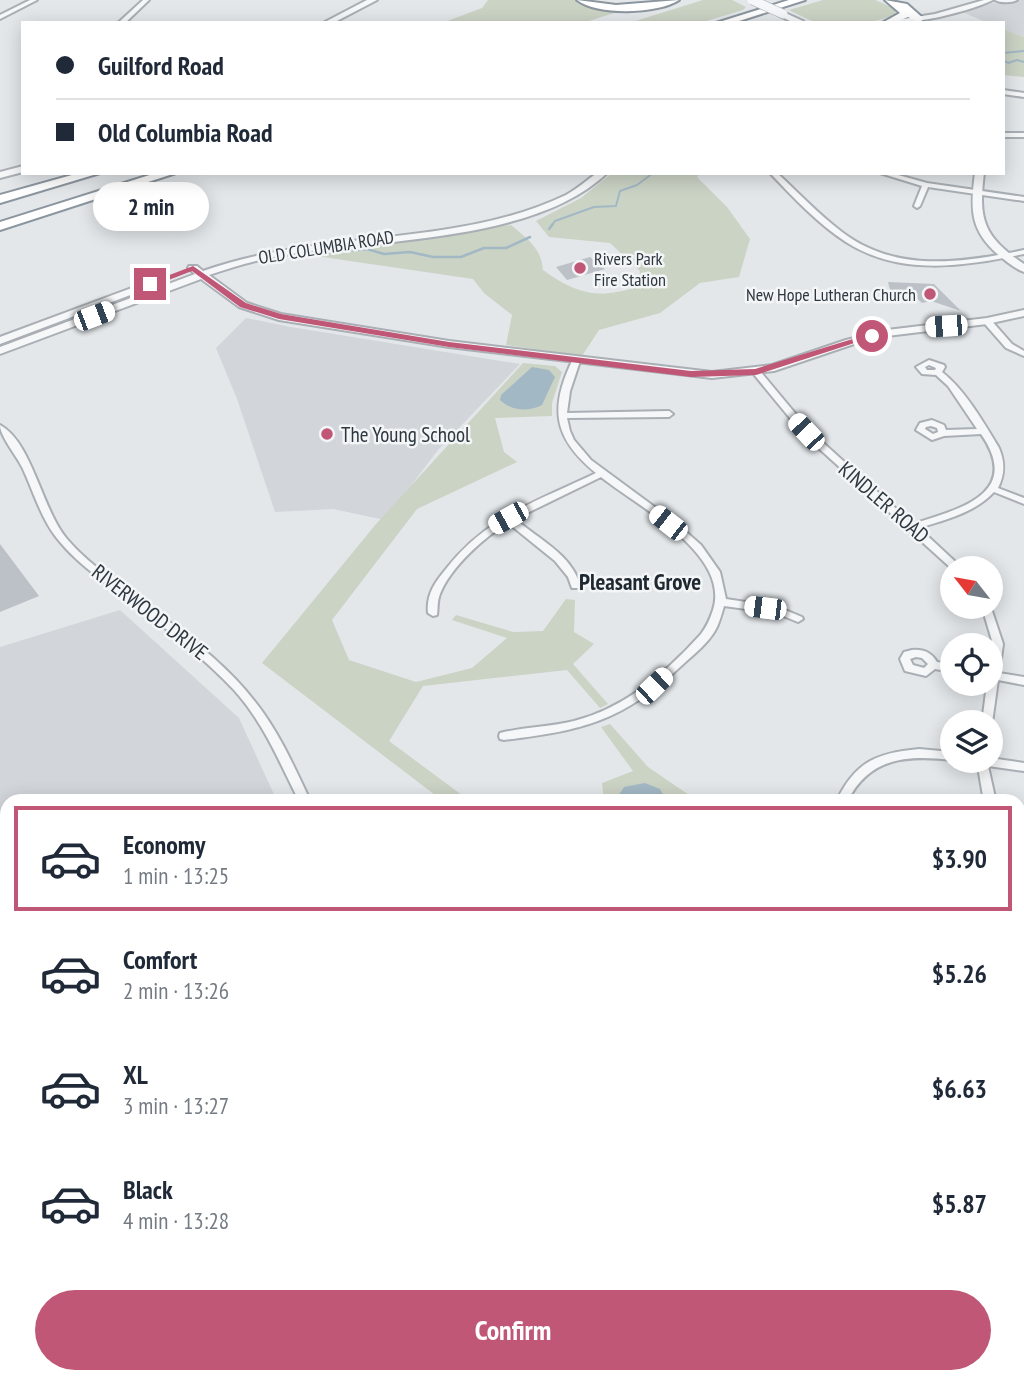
<!DOCTYPE html>
<html lang="en">
<head>
<meta charset="utf-8">
<style>
  :root { --surface:#fff; --page:#f2f2f3; --text:#1f2937; --muted:#747a83; --line:#e0e1e3; --accent:#c05776 }
  body { margin:0; font-family:"PT Sans Narrow",sans-serif; background:var(--page); color:var(--text); height:100vh; display:flex; flex-direction:column; font-size:26px; white-space:nowrap }
  * { box-sizing:border-box; margin:0 }
  p { font-size:23px; color:var(--muted) }
  .icon { flex:none; width:38px; height:38px; fill:none; stroke:currentColor; stroke-width:2; stroke-linecap:round; stroke-linejoin:round }
  .map { position:relative; flex:1; overflow:hidden }
  .panel { position:absolute; left:0px; top:794px; width:1026px; height:590px; display:flex; flex-direction:column; background:var(--surface); border-radius:21px 21px 0 0; box-shadow:0 4px 18px #0003 }
  .panel>* { flex:none }
  .hud { position:absolute; left:21px; top:21px; width:984px; height:154px; border-radius:0px; box-shadow:0 4px 18px #0003; display:grid; align-content:center; height:154px; padding:0 35px; background:var(--surface) }
  .needle { width:46px; rotate:301deg }
  .controls { position:absolute; left:940px; top:556px; display:grid; gap:14px }
  .controls a { display:grid; place-items:center; width:63px; height:63px; border-radius:50%; background:var(--surface); box-shadow:0 4px 18px #0003; font-size:35px }
  .end { position:absolute; width:32px; height:32px; margin:-16px; border:9px solid #c05776; background:#fff; box-shadow:0 0 0 4px #fff }
  .from { border-radius:50% }
  .bubble { position:absolute; height:49px; border-radius:24px; background:var(--surface); box-shadow:0 4px 18px #0003; font-size:23px; font-weight:600; line-height:49px; text-align:center }
  .car { position:absolute; width:21px; height:42px; margin:-21px -10px; border-radius:9px; box-shadow:0 0 5px 2px #0007; background:linear-gradient(#fff 24%,#345 0 40%,#fff 0 76%,#345 0 86%,#fff 0) }
  .hud b { display:flex; align-items:center; gap:24px; height:66px; font-size:26px }
  .hud b+b { border-top:2px solid var(--line) }
  .hud i { width:18px; height:18px; background:var(--text) }
  ul { padding:12px 0 0; list-style:none }
  li { display:flex; align-items:center; gap:21px; height:105px; margin:0 14px 10px; padding:0 21px; border:4px solid transparent; border-radius:0px }
  li div { flex:1 }
  li b { display:block; font-size:26px }
  li em { font-style:normal; font-weight:600 }
  li.on { border-color:var(--accent) }
  li>.icon { width:63px; height:63px; stroke-width:1.5 }
  .primary-button { display:flex; gap:14px; margin-top:auto; padding:14px 35px }
  .primary-button a { flex:1; height:80px; border-radius:42px; background:var(--accent); color:#fff; font-size:28px; font-weight:600; line-height:80px; text-align:center }
  .map>svg:first-child { display:block }
</style>
</head>
<body>
<div class="map">
<svg width="1024" height="1383" viewBox="0 0 1024 1383">
  <rect width="100%" height="100%" fill="#e3e7ea"/>
  <g fill="#d2d6db">
    <path d="M1019 0H1024V37L1003 29V23H988L962 12 992 3 1012 4Z"/>
    <path d="M246 318 291 327 520 364 438 450 385 520 333 509 275 512 237 399 216 348Z"/>
    <path d="M120 610 239 718 277 801 7 802V911L0 913V647Z"/>
  </g>
  <g fill="#cbd3c5">
    <path d="M488 0H574L596 10 617 12 583 23H442L482 8Z"/>
    <path d="M703 0H732L746 7 743 10 700 23H629Z"/>
    <path d="M823 0H875L896 9 895 14C876 24 841 26 819 23 809 21 798 14 789 10Z"/>
    <path d="M1003 29 1024 37V77L1003 75Z"/>
    <path d="M612 173H700L697 177 727 207 750 239 739 277 700 283 660 313 599 330 582 356 506 345 512 315 484 293 473 279 302 254 303 251 511 225C527 239 541 247 543 270 578 295 597 299 638 287L640 271 610 243 549 237 536 221 581 198Z"/>
    <path d="M523 363 555 366 562 372 552 403V416L495 418 504 452 517 462 417 509 332 620 349 660 416 682 472 668 507 638 452 620 456 615 513 632 543 631 566 599 575 600 574 632 594 644 573 664 608 704 600 708 567 670 423 686 389 741 470 801H443L262 663 376 524Z"/>
    <path d="M610 724 648 767 689 795 682 801H604L602 783 633 771 601 727Z"/>
    <path d="M7 911V1128L0 1120V913Z"/>
    <path d="M1019 983 1024 990V1383H829L831 1377H1018Z"/>
  </g>
  <g fill="#a3b8c5">
    <path d="M532 367 549 370 555 377 542 405C529 412 511 411 500 400L501 395Z"/>
    <path d="M645 783 660 789 664 796V801H615L624 787Z"/>
    <path d="M679 1377H802L799 1383H670Z"/>
  </g>
  <g fill="none" stroke-linecap="round" stroke-linejoin="round">
    <g stroke="#a3b8c5" stroke-width="2">
      <path d="M1003 53 1024 51"/>
      <path d="M1003 60 1008 63 1017 60 1024 62"/>
      <path d="M551 226 555 221 594 207 616 206 620 191 637 185 653 173"/>
    </g>
    <g stroke="#a3b8c5" stroke-width="2.5">
      <path d="M549 229 553 224"/>
      <path d="M316 254 367 249 384 254 410 252 433 257H461L484 248H506L530 237"/>
    </g>
    <g stroke="#a3b8c5" stroke-width="4.5">
      <path d="M0 1004 7 1000"/>
      <path d="M1018 1099 1024 1103"/>
      <path d="M1018 1119 1024 1111"/>
      <path d="M1018 1121 1024 1128"/>
      <path d="M1024 1155V1169"/>
      <path d="M1024 1175 1019 1191 1024 1196"/>
      <path d="M1018 1272 1024 1274"/>
    </g>
  </g>
  <g fill="#bbc1c6">
    <path d="M590 257 605 269 567 280 556 267Z"/>
    <path d="M888 282 934 284 961 311 931 301 922 303 909 291 890 290Z"/>
    <path d="M0 544 39 596 0 612Z"/>
  </g>
  <g fill="none" stroke-linecap="round" stroke-linejoin="round">
    <defs>
      <g id="minor">
        <path d="M30 0H37L0 19V15Z"/>
        <path d="M143 0H149L125 23H118Z"/>
        <path d="M984 0H993C968 12 911 26 884 22L935 14Z"/>
        <path d="M995 0H1017C1012 3 1000 3 995 0Z"/>
        <path d="M1003 90 1024 93V97L1003 94Z"/>
        <rect x="1003" y="133" width="21" height="4"/>
        <path d="M770 173H777C799 193 818 214 842 232 896 273 961 263 1024 250V254C964 266 901 277 846 242 818 224 793 197 770 173Z"/>
        <path d="M880 173H891L927 183 1024 197V201L928 187 920 206 917 208 914 206 922 186Z"/>
        <path d="M984 319H990L1012 344 1024 351V356L1006 348 984 323Z"/>
        <path d="M573 359H579L580 361 570 391 567 413 669 411 673 414 669 417 567 418 570 431 574 440 591 460 675 522 701 545 720 572 726 599 778 607 802 617 803 619 798 622 776 613 724 606C722 613 720 620 717 627 710 642 693 655 680 667 623 721 581 731 504 740L500 739 499 736 500 733C524 727 550 727 574 721 625 708 667 672 701 634 707 626 710 619 713 610 731 554 637 506 601 477L515 519C537 538 573 555 580 586L578 588H572L568 577 555 561 508 523C484 537 450 568 440 594 437 601 438 609 437 615L433 616 428 613C426 595 435 582 446 569 487 516 538 501 596 473 553 438 549 408 573 359Z"/>
        <path d="M929 360 944 365 945 367 942 372C965 390 984 423 999 448 1005 462 1005 474 998 488L1024 498V504L994 492C975 513 944 520 919 528L963 569H952L803 434 752 372 753 370H759L809 430 913 524C959 509 1023 494 981 434L944 436 932 440 916 430 920 423 932 420 944 425 946 430 977 429 948 386 936 375 922 374 916 367ZM929 365 936 368 935 370H927L925 367ZM931 426 937 428 938 432 933 434 925 429 926 427Z"/>
        <path d="M0 425C32 442 42 510 67 539 91 567 124 587 154 610 190 638 228 666 256 703 278 731 293 764 308 796L306 799H298C279 761 263 722 234 690 202 656 165 628 129 600 105 582 79 565 60 542 41 520 34 492 22 467 16 455 0 436 0 425Z"/>
        <path d="M990 605 1003 644 999 673 1024 677V685L998 680 992 723 990 726V723H982L987 684H990V661L993 644 982 607H990Z"/>
        <path d="M912 650C923 649 931 652 937 662L952 664V672L935 669 926 676 905 671 900 659 904 652ZM916 657 922 658 928 664 924 668 913 665 910 659Z"/>
        <path d="M919 749 952 752V760C907 755 869 757 847 802H836C855 762 876 753 919 749Z"/>
        <path d="M990 758 1024 763V771L988 766 996 802H984L977 761H990Z"/>
        <path d="M1018 856 1024 860V873L1018 870Z"/>
      </g>
      <g id="tertiary">
        <path d="M367 0H377L333 23H323Z"/>
        <path d="M783 12 803 21 804 23H794L780 16 779 14Z"/>
        <path d="M23 166V172L0 178V172Z"/>
        <path d="M597 173H607C537 240 389 239 297 253 267 257 238 265 209 275L247 303 281 314 449 341 712 372 772 365 846 340 887 330 987 318 1024 310V316L987 324 887 336 854 344 774 371 712 378 449 347 279 320 239 307 201 279 0 354V347L195 274 188 268 189 266H197L203 271C320 229 456 248 566 195 577 189 587 180 597 173Z"/>
        <path d="M975 173H984C978 221 984 237 1024 264V272C1016 269 1008 263 1001 257 970 232 970 210 975 173Z"/>
        <path d="M145 283 150 286 149 288 0 344V337Z"/>
      </g>
      <g id="motorway">
        <path d="M577 0 616 5 679 0C658 14 598 16 577 0Z"/>
        <path d="M789 0H805L733 23H716Z"/>
        <path d="M885 0 907 4 924 19 919 22 908 17 894 23H882L900 13Z"/>
        <path d="M79 173H100L0 203V195Z"/>
        <path d="M156 173H176L0 230V222Z"/>
      </g>
    </defs>
    <use href="#minor" stroke="#a9afb4" stroke-width="4"/>
    <use href="#tertiary" stroke="#a9afb4" stroke-width="4"/>
    <use href="#motorway" stroke="#8c969f" stroke-width="4"/>
    <use href="#minor" fill="#f6f7f8" fill-rule="evenodd"/>
    <use href="#tertiary" fill="#f6f7f8" fill-rule="evenodd"/>
    <use href="#motorway" fill="#fff" fill-rule="evenodd"/>
    <defs>
      <path id="tertiary-bridge" d="M752 0 783 14"/>
    </defs>
    <use href="#tertiary-bridge" stroke="#a9afb4" stroke-width="10" stroke-linecap="butt"/>
    <use href="#tertiary-bridge" stroke="#f6f7f8" stroke-width="9"/>
  </g>
  <path fill="#c05776" d="M193 266 246 303 281 314 449 342 691 371 755 369 869 334 876 336 756 375 691 377 449 347 279 319 240 307 192 271 153 286 146 284Z"/>
  <g fill="#c05776" stroke="#f3f5f7" stroke-width="2.5">
    <circle cx="580" cy="268" r="7"/>
    <circle cx="930" cy="294" r="7"/>
    <circle cx="327" cy="434" r="7"/>
  </g>
  <g text-anchor="middle" dominant-baseline="central" stroke-width="5" stroke-linejoin="round" paint-order="stroke">
    <g font-size="18" fill="#2d3740" stroke="#f3f5f7">
      <text transform="translate(326 247) rotate(-9)">OLD COLUMBIA ROAD</text>
    </g>
    <g font-size="18" fill="#2d3740" stroke="#f3f5f7" text-anchor="start">
      <text x="594" y="258">Rivers Park<tspan x="594" dy="21">Fire Station</tspan></text>
      <text x="916" y="294" text-anchor="end">New Hope Lutheran Church</text>
    </g>
    <g font-size="21" fill="#2d3740" stroke="#f3f5f7" text-anchor="start">
      <text x="341" y="434">The Young School</text>
    </g>
    <g font-size="21" fill="#2d3740" stroke="#f3f5f7">
      <text transform="translate(884 502) rotate(41)">KINDLER ROAD</text>
      <text transform="translate(150 612) rotate(38)">RIVERWOOD DRIVE</text>
    </g>
    <g font-size="23" font-weight="bold" fill="#1f2831" stroke="#f3f5f7">
      <text x="640" y="581">Pleasant Grove</text>
    </g>
  </g>
</svg>
<div class="controls">
<a><svg class="needle" viewBox="-14 -14 28 28"><path d="M0-13l5 13h-10z" fill="#e53935"/><path d="M0 13l5-13h-10z" fill="#747a83"/></svg></a>
<a><svg class="icon" aria-label="locate" viewBox="0 0 24 24"><circle cx="12" cy="12" r="6"/><path d="M12 2v4M12 18v4M2 12h4M18 12h4"/></svg></a>
<a><svg class="icon" aria-label="layers" viewBox="0 0 24 24"><path d="M12 4l9 5-9 5-9-5zM3 14l9 5 9-5"/></svg></a>
</div>
<i class="end from" style="left:872px;top:336px"></i>
<i class="end" style="left:150px;top:284px"></i>
<div class="bubble" style="left:93px;top:182px;width:116px">2 min</div>
<i class="car" style="left:94px;top:316px;rotate:69deg"></i>
<i class="car" style="left:946px;top:326px;rotate:266deg"></i>
<i class="car" style="left:806px;top:432px;rotate:317deg"></i>
<i class="car" style="left:508px;top:518px;rotate:241deg"></i>
<i class="car" style="left:668px;top:523px;rotate:308deg"></i>
<i class="car" style="left:765px;top:608px;rotate:277deg"></i>
<i class="car" style="left:654px;top:686px;rotate:46deg"></i>
<div class="hud">
<b><i class="from"></i>Guilford Road</b>
<b><i></i>Old Columbia Road</b>
</div>
<section class="panel">
<ul>
<li class="on"><svg class="icon" aria-label="car" viewBox="0 0 24 24"><path d="M5 17H2v-5l4-1 3-4h7l3 4 3 1v5h-3M9 17h6M6 11h13"/><circle cx="7" cy="17" r="2"/><circle cx="17" cy="17" r="2"/></svg><div><b>Economy</b><p>1 min · 13:25</p></div><em>$3.90</em></li>
<li><svg class="icon" aria-label="car" viewBox="0 0 24 24"><path d="M5 17H2v-5l4-1 3-4h7l3 4 3 1v5h-3M9 17h6M6 11h13"/><circle cx="7" cy="17" r="2"/><circle cx="17" cy="17" r="2"/></svg><div><b>Comfort</b><p>2 min · 13:26</p></div><em>$5.26</em></li>
<li><svg class="icon" aria-label="car" viewBox="0 0 24 24"><path d="M5 17H2v-5l4-1 3-4h7l3 4 3 1v5h-3M9 17h6M6 11h13"/><circle cx="7" cy="17" r="2"/><circle cx="17" cy="17" r="2"/></svg><div><b>XL</b><p>3 min · 13:27</p></div><em>$6.63</em></li>
<li><svg class="icon" aria-label="car" viewBox="0 0 24 24"><path d="M5 17H2v-5l4-1 3-4h7l3 4 3 1v5h-3M9 17h6M6 11h13"/><circle cx="7" cy="17" r="2"/><circle cx="17" cy="17" r="2"/></svg><div><b>Black</b><p>4 min · 13:28</p></div><em>$5.87</em></li>
</ul>
<div class="primary-button"><a>Confirm</a></div>
</section>
</div>
</body>
</html>
